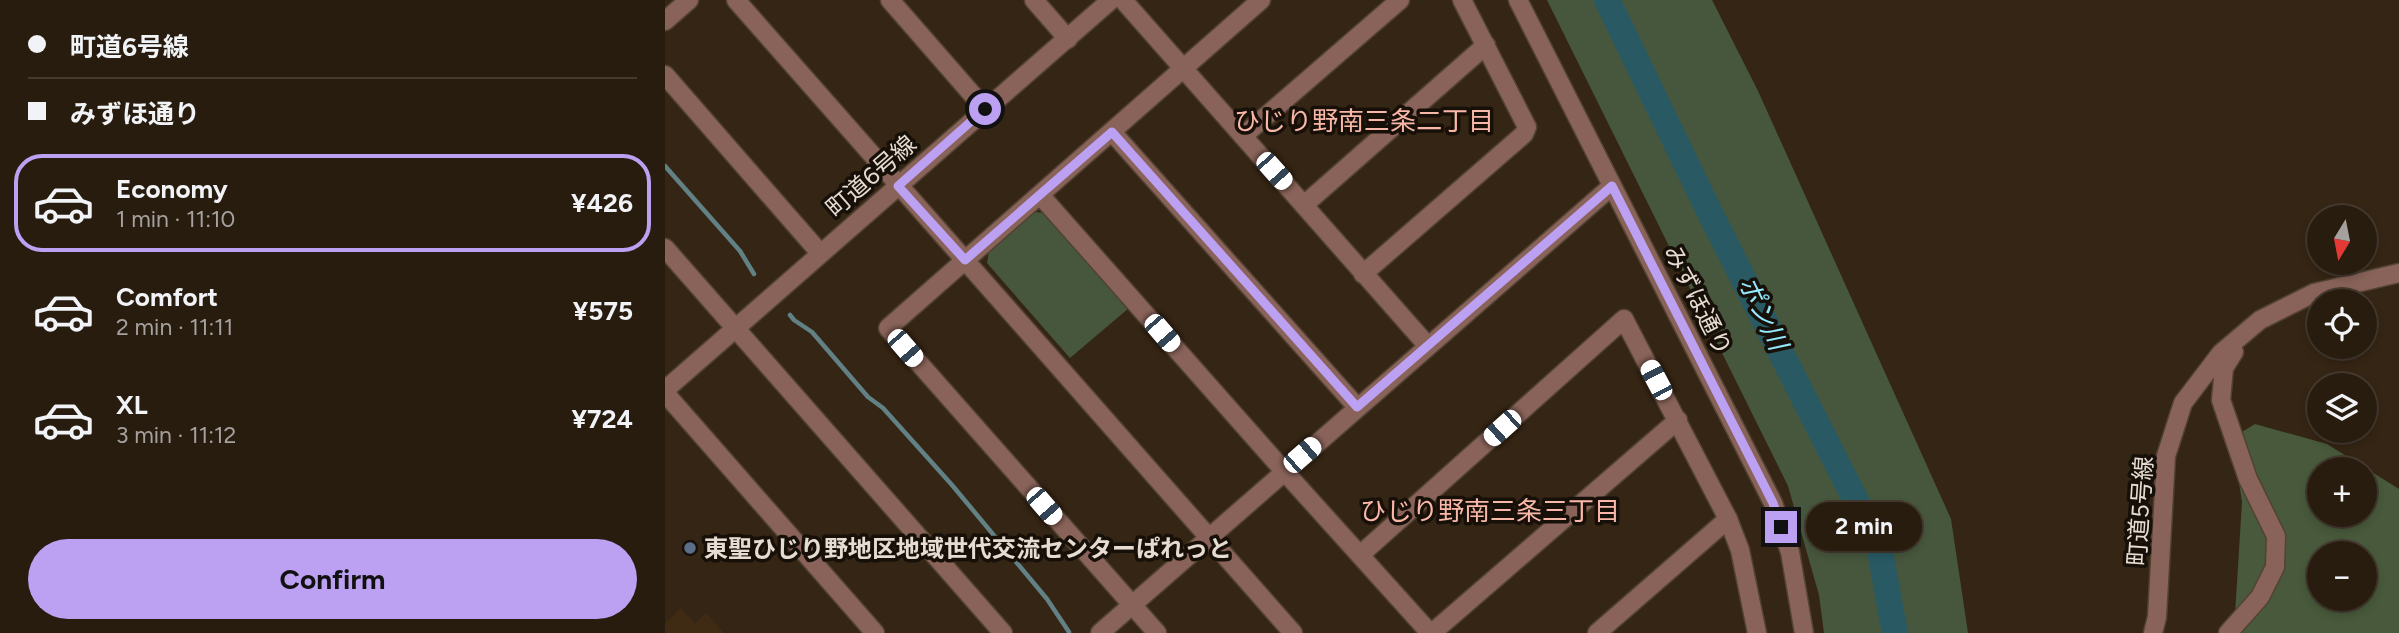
<!DOCTYPE html>
<html lang="en">
<head>
<meta charset="utf-8">
<style>
  :root { --surface:#281c0f; --page:#34291d; --text:#f1f3f6; --muted:#a5a19e; --line:#443a2f; --accent:#bca0f2 }
  body { margin:0; font-family:Figtree,"Noto Sans JP",sans-serif; background:var(--page); color:var(--text); height:100vh; display:flex; flex-direction:column; font-size:26px; white-space:nowrap }
  * { box-sizing:border-box; margin:0 }
  p { font-size:23px; color:var(--muted) }
  .icon { flex:none; width:38px; height:38px; fill:none; stroke:currentColor; stroke-width:2; stroke-linecap:round; stroke-linejoin:round }
  .map { position:relative; flex:1; overflow:hidden }
  .sheet { display:flex; flex-direction:column; background:var(--surface); width:665px }
  .sheet>* { flex:none }
  .banner { display:grid; align-content:center; height:154px; padding:0 28px; background:var(--surface) }
  .needle { width:46px; rotate:190deg }
  .controls { position:absolute; left:1642px; top:205px; display:grid; gap:14px }
  .controls a { display:grid; place-items:center; width:70px; height:70px; border-radius:50%; background:var(--surface); box-shadow:0 4px 10px #0003,0 0 0 2px var(--line); font-size:35px }
  .end { position:absolute; width:32px; height:32px; margin:-16px; border:9px solid #bca0f2; background:#111; box-shadow:0 0 0 4px #111 }
  .from { border-radius:50% }
  .bubble { position:absolute; height:49px; border-radius:24px; background:var(--surface); box-shadow:0 4px 10px #0003,0 0 0 2px var(--line); font-size:23px; font-weight:700; line-height:49px; text-align:center }
  .car { position:absolute; width:21px; height:42px; margin:-21px -10px; border-radius:9px; box-shadow:0 0 5px 2px #0007; background:linear-gradient(#fff 24%,#345 0 40%,#fff 0 76%,#345 0 86%,#fff 0) }
  .banner b { display:flex; align-items:center; gap:24px; height:66px; font-size:26px }
  .banner b+b { border-top:2px solid var(--line) }
  .banner i { width:18px; height:18px; background:var(--text) }
  ul { padding:0; list-style:none }
  li { display:flex; align-items:center; gap:21px; height:98px; margin:0 14px 10px; padding:0 14px; border:4px solid transparent; border-radius:28px }
  li div { flex:1 }
  li b { display:block; font-size:26px }
  li em { font-style:normal; font-weight:700 }
  li.active { border-color:var(--accent) }
  li>.icon { width:63px; height:63px; stroke-width:1.5 }
  .button { display:flex; gap:14px; margin-top:auto; padding:14px 28px }
  .button a { flex:1; height:80px; border-radius:42px; background:var(--accent); color:#111; font-size:28px; font-weight:700; line-height:80px; text-align:center }
  main { display:flex; flex:1; min-height:0 }
  .map>svg:first-child { display:block }
</style>
</head>
<body>
<main>
<section class="sheet">
<div class="banner">
<b><i class="from"></i>町道6号線</b>
<b><i></i>みずほ通り</b>
</div>
<ul>
<li class="active"><svg class="icon" aria-label="car" viewBox="0 0 24 24"><path d="M5 17H2v-5l4-1 3-4h7l3 4 3 1v5h-3M9 17h6M6 11h13"/><circle cx="7" cy="17" r="2"/><circle cx="17" cy="17" r="2"/></svg><div><b>Economy</b><p>1 min · 11:10</p></div><em>¥426</em></li>
<li><svg class="icon" aria-label="car" viewBox="0 0 24 24"><path d="M5 17H2v-5l4-1 3-4h7l3 4 3 1v5h-3M9 17h6M6 11h13"/><circle cx="7" cy="17" r="2"/><circle cx="17" cy="17" r="2"/></svg><div><b>Comfort</b><p>2 min · 11:11</p></div><em>¥575</em></li>
<li><svg class="icon" aria-label="car" viewBox="0 0 24 24"><path d="M5 17H2v-5l4-1 3-4h7l3 4 3 1v5h-3M9 17h6M6 11h13"/><circle cx="7" cy="17" r="2"/><circle cx="17" cy="17" r="2"/></svg><div><b>XL</b><p>3 min · 11:12</p></div><em>¥724</em></li>
</ul>
<div class="button"><a>Confirm</a></div>
</section>
<div class="map">
<svg width="1734" height="633" viewBox="0 0 1734 633">
  <rect width="100%" height="100%" fill="#352514"/>
  <path fill="#3f2a14" d="M16 608 30 623 41 613 59 633H0V623Z"/>
  <g fill="#47573d">
    <path d="M882 0H1047L1093 91 1286 519 1303 633H1159L1154 595 1123 486Z"/>
    <path d="M369 212 380 213 464 308 405 358 322 263 324 252Z"/>
  </g>
  <path fill="#485a3b" fill-rule="evenodd" d="M1590 424 1662 444 1734 489V633H1573L1570 615 1577 502 1567 438ZM1654 469H1699V514H1654ZM1654 553H1699V598H1654Z"/>
  <g fill="none" stroke-linecap="round" stroke-linejoin="round">
    <g stroke="#628185" stroke-width="4.5">
      <path d="M0 166 75 251 89 274"/>
      <path d="M125 315 129 320 147 332 203 397 218 408 287 485 382 599 404 632"/>
    </g>
    <path stroke="#295a64" stroke-width="26" d="M942 0 1046 215 1214 546 1230 633"/>
    <defs>
      <g id="minor">
        <path d="M71 0 628 633"/>
        <path d="M225 0 320 109"/>
        <path d="M369 0 403 39"/>
        <path d="M458 0 762 345"/>
        <path d="M853 0 1108 503 1125 552 1139 633"/>
        <path d="M0 21 24 0"/>
        <path d="M0 75 155 253"/>
        <path d="M447 132 692 407"/>
        <path d="M578 136 735 0"/>
        <path d="M376 196 619 471 765 633"/>
        <path d="M639 205 821 45"/>
        <path d="M0 248 338 633"/>
        <path d="M698 274 859 134 862 127 797 0"/>
        <path d="M0 390 446 0"/>
        <path d="M0 393 210 633"/>
        <path d="M695 555 959 319 1063 519 1075 550 1092 633"/>
        <path d="M435 633 947 186"/>
        <path d="M492 633 223 328 596 0"/>
        <path d="M767 633 1013 420"/>
        <path d="M932 633 1063 519"/>
        <path d="M1488 633 1492 617 1501 456 1518 403 1556 353 1595 320 1649 293 1734 273"/>
        <path d="M1563 633 1595 597 1610 567 1611 536 1583 479 1556 400 1559 368 1569 352"/>
      </g>
    </defs>
    <use href="#minor" stroke="#514232" stroke-width="21"/>
    <use href="#minor" stroke="#896359" stroke-width="18"/>
  </g>
  <g fill="none" stroke-linecap="round" stroke-linejoin="round">
    <path stroke="#bca0f2" stroke-width="9" d="M320 109 233 186 300 260 447 132 692 407 947 186 1108 503 1116 527"/>
  </g>
  <circle fill="#5c6f8a" stroke="#171009" stroke-width="2.5" cx="25" cy="548" r="7"/>
  <g text-anchor="middle" dominant-baseline="central" stroke-width="7" stroke-linejoin="round" paint-order="stroke">
    <g font-size="24" fill="#e7dcd2" stroke="#171009">
      <text transform="translate(206 176) rotate(-41)">町道6号線</text>
      <text transform="translate(1033 300) rotate(63)">みずほ通り</text>
      <text transform="translate(1475 511) rotate(-86)">町道5号線</text>
    </g>
    <g font-size="24" font-weight="bold" fill="#e7dcd2" stroke="#171009" text-anchor="start">
      <text x="39" y="548">東聖ひじり野地区地域世代交流センターぱれっと</text>
    </g>
    <g font-size="26" fill="#f9b7a8" stroke="#171009">
      <text x="699" y="121">ひじり野南三条二丁目</text>
      <text x="825" y="511">ひじり野南三条三丁目</text>
    </g>
    <g font-size="26" font-style="italic" fill="#94e8fb" stroke="#171009">
      <text transform="translate(1098 313) rotate(64)">ポン川</text>
    </g>
  </g>
</svg>
<div class="controls">
<a><svg class="needle" viewBox="-14 -14 28 28"><path d="M0-13l5 13h-10z" fill="#e53935"/><path d="M0 13l5-13h-10z" fill="#a5a19e"/></svg></a>
<a><svg class="icon" aria-label="locate" viewBox="0 0 24 24"><circle cx="12" cy="12" r="6"/><path d="M12 2v4M12 18v4M2 12h4M18 12h4"/></svg></a>
<a><svg class="icon" aria-label="layers" viewBox="0 0 24 24"><path d="M12 4l9 5-9 5-9-5zM3 14l9 5 9-5"/></svg></a>
<a>+</a>
<a>−</a>
</div>
<i class="end from" style="left:320px;top:109px"></i>
<i class="end" style="left:1116px;top:527px"></i>
<div class="bubble" style="left:1141px;top:502px;width:116px">2 min</div>
<i class="car" style="left:609px;top:171px;rotate:138deg"></i>
<i class="car" style="left:497px;top:333px;rotate:139deg"></i>
<i class="car" style="left:240px;top:348px;rotate:139deg"></i>
<i class="car" style="left:991px;top:380px;rotate:332deg"></i>
<i class="car" style="left:837px;top:428px;rotate:228deg"></i>
<i class="car" style="left:637px;top:455px;rotate:49deg"></i>
<i class="car" style="left:379px;top:506px;rotate:139deg"></i>
</div>
</main>
</body>
</html>
